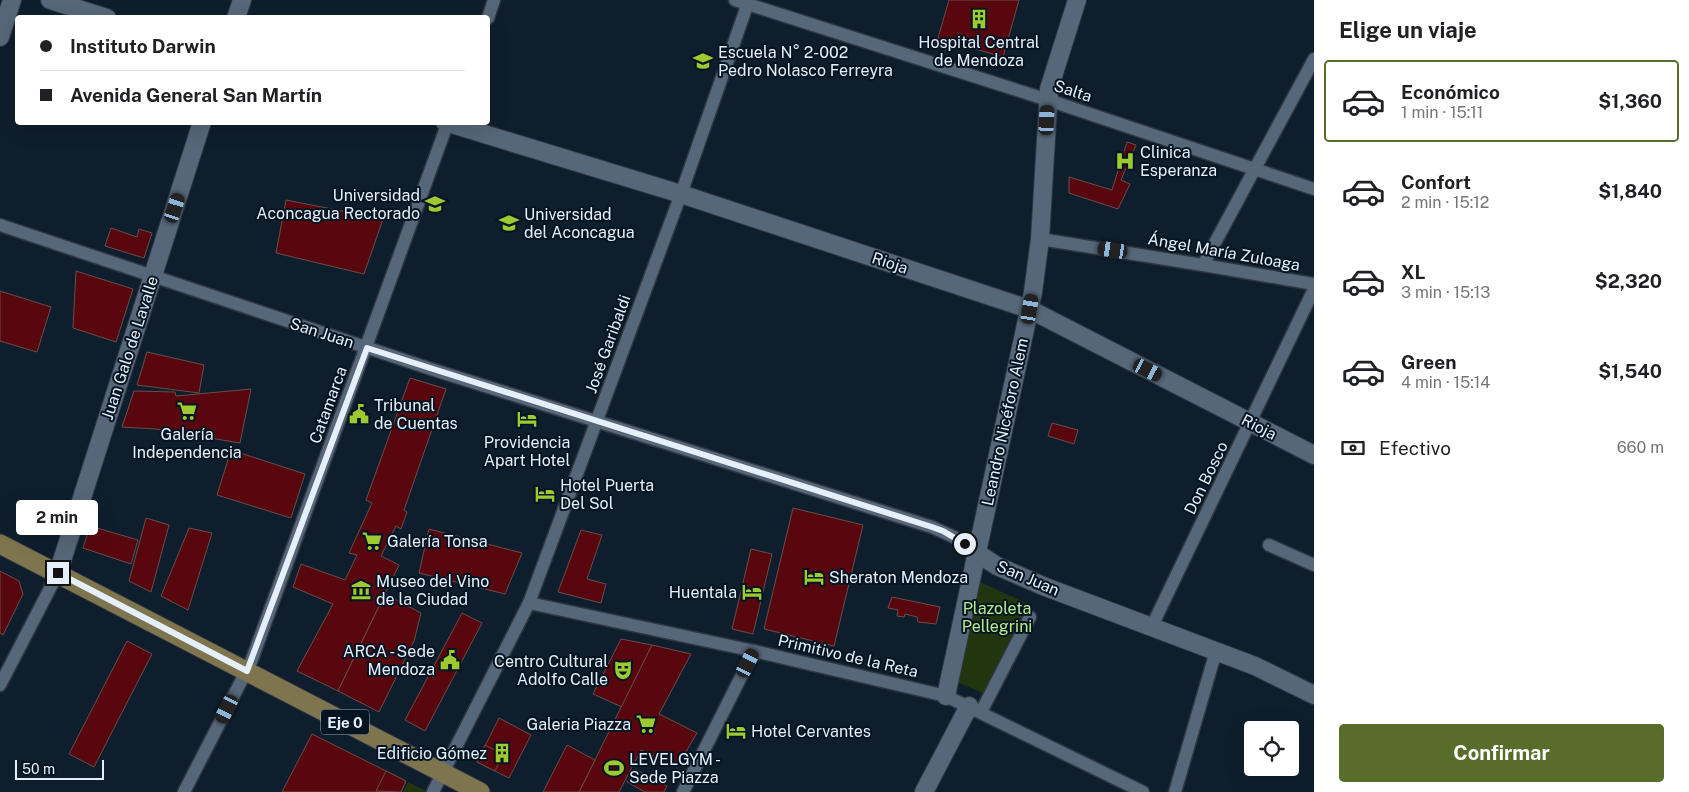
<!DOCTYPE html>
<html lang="es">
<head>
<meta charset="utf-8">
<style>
  :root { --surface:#fff; --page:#f2f2f2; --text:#202124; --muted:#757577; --line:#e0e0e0; --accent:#586d29 }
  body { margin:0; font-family:"Public Sans",sans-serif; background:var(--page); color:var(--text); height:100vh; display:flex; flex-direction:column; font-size:19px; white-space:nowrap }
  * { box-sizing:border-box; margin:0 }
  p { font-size:16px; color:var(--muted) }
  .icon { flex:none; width:28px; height:28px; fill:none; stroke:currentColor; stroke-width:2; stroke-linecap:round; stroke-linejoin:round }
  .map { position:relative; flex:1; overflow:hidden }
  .panel { display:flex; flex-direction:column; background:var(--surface); width:375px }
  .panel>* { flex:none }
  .top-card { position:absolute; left:15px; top:15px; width:475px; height:110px; border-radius:5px; box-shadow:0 5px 20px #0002; display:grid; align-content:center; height:110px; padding:0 25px; background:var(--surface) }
  .buttons { position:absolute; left:1244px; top:721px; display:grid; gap:10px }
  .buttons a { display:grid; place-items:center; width:55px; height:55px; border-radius:5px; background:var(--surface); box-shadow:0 5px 20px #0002; font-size:25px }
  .scale { position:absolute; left:15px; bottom:12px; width:89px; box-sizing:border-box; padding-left:5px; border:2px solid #e5effa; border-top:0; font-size:14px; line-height:18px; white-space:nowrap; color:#e5effa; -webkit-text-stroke:4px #071523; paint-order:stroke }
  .end { position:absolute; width:22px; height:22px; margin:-11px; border:6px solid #e5effa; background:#111; box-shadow:0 0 0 2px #111 }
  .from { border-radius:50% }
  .bubble { position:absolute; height:35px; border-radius:5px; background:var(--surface); box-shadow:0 5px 20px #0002; font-size:16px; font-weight:700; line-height:35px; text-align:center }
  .car { position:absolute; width:15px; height:30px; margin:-15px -8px; border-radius:6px; box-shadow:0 0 4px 1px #0007; background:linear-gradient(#222 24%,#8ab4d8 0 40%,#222 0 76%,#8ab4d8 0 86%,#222 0) }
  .top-card b { display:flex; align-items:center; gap:18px; height:48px; font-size:19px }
  .top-card b+b { border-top:1px solid var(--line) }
  .top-card i { width:12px; height:12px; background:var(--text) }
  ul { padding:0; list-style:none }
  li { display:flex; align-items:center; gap:15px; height:82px; margin:0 10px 8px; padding:0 15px; border:2px solid transparent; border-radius:5px }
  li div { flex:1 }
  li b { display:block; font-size:19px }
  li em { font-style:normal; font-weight:700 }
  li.selected { border-color:var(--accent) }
  li>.icon { width:45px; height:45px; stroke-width:1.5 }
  h2 { padding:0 25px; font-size:22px; line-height:60px }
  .pay { display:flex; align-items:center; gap:12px; height:55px; padding:0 25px; font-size:19px }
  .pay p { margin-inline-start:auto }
  .primary-button { display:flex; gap:10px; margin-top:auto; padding:10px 25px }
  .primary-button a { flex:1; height:58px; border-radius:5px; background:var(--accent); color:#fff; font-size:20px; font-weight:700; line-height:58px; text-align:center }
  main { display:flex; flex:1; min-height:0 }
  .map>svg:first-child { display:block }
</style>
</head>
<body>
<main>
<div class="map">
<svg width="1314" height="792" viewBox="0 0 1314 792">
  <rect width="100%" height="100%" fill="#0f1e2d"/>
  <g fill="#21360f">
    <path d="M980 582 1031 605 985 694 957 682Z"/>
    <path d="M408 782 428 792H403Z"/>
  </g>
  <g fill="#58070e" stroke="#684e4c">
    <path d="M949 0H1019L1003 57 938 38Z"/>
    <path d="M1127 142 1136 145 1121 180 1130 184 1118 209 1069 193V177L1112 190Z"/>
    <path d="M286 200 383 219 364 274 276 253Z"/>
    <path d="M111 228 137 237 139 229 152 233 144 258 105 246Z"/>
    <path d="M76 271 133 289 116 342 73 328Z"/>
    <path d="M0 291 51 307 37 352 0 341Z"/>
    <path d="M147 352 204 365 199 393 137 385Z"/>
    <path d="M410 378 446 389 404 510 407 512 401 529 396 526 381 556 399 565 338 691 297 671 333 604 293 587 301 564 345 580 357 555 349 553 372 503 366 500Z"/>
    <path d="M251 389 240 443 156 429 122 427 134 391 175 392 176 396Z"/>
    <path d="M1052 423 1078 430 1074 444 1048 436Z"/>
    <path d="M231 450 305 474 291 518 217 495Z"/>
    <path d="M793 508 863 525 834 646 764 629Z"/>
    <path d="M146 518 169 525 151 592 129 581Z"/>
    <path d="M90 526 138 540 131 564 83 548Z"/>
    <path d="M189 528 212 533 188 610 161 596Z"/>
    <path d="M429 529 522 553 505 594 419 573Z"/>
    <path d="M581 530 602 535 587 579 606 584 601 603 558 592Z"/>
    <path d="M751 549 772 554 753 634 732 629Z"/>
    <path d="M0 571 19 581 23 594 3 635 0 633Z"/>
    <path d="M385 594 421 613 414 641 379 712 338 691Z"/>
    <path d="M892 597 940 607 936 624 918 622 917 617 905 614 904 617 897 616 898 610 888 608Z"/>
    <path d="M462 613 482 623 425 731 405 720Z"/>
    <path d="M621 639 652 645 622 707 593 694Z"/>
    <path d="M127 641 152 654 94 767 69 754Z"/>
    <path d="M652 645 691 654 659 714 697 733 677 767 641 750 619 792H579Z"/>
    <path d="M499 718 531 735 509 778 477 762Z"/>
    <path d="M312 734 406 781 401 792H282Z"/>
    <path d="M485 745 503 754 495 771 477 762Z"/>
    <path d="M567 745 595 760 579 792H543Z"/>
    <path d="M635 769 667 786 664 792H645L627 782Z"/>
    <path d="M386 771 406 781 401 792 376 791Z"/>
  </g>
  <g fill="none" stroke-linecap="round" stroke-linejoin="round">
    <defs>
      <g id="street">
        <path d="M735 0 1048 100 1314 189"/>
        <path d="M488 18 494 0"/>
        <path d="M0 225 431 369 932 527 954 537 977 553"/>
        <path d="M1040 239 1203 265 1314 284"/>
        <path d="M1203 265 1314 59"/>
        <path d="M1269 545 1314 565"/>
        <path d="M529 603 754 651 946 696 1143 792"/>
        <path d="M1152 626 1314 289"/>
        <path d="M0 685 58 573"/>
        <path d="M981 712 1030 617"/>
        <path d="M184 792 251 662 448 122"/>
        <path d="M433 792 529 603 681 194 749 0"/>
        <path d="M683 792 754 651"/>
        <path d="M1175 792 1216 651"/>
      </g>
      <g id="secondary">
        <path d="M50 0 107 18"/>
        <path d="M236 18 242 0"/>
        <path d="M0 37 12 0"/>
        <path d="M445 122 681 194 1029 309 1314 455"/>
        <path d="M977 553 997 566 1043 586 1255 666 1314 695"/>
        <path d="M58 573 202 122"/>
        <path d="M946 696 1033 292 1040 239 1049 89 1077 0"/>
        <path d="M924 792 969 706"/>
      </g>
      <path id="primary" d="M0 544 480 792"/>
    </defs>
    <use href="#street" stroke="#2e3642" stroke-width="15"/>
    <use href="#secondary" stroke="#2e3642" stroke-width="20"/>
    <use href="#primary" stroke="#2e3642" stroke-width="21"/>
    <use href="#street" stroke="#566779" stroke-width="12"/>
    <use href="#secondary" stroke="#566779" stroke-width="18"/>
    <use href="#primary" stroke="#7e744d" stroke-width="19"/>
  </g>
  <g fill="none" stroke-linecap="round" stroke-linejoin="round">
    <path stroke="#e5effa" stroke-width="6" d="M58 573 247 671 367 348 932 527 943 531 965 544"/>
  </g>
  <defs>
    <symbol id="building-bare" viewBox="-9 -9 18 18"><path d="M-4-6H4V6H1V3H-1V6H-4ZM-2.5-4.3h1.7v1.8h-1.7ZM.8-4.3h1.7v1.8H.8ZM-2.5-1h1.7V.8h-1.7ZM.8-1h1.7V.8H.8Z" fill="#9dca30" stroke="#071523" stroke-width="2.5" paint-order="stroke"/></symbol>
    <symbol id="school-bare" viewBox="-9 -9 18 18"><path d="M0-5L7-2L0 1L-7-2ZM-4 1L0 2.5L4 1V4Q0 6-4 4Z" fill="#9dca30" stroke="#071523" stroke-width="2.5" paint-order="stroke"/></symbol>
    <symbol id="hospital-bare" viewBox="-9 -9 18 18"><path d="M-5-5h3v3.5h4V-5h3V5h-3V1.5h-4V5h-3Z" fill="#9dca30" stroke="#071523" stroke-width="2.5" paint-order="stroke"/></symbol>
    <symbol id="university-bare" viewBox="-9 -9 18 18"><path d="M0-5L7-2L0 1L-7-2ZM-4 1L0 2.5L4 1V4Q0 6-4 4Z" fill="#9dca30" stroke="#071523" stroke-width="2.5" paint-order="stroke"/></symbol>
    <symbol id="supermarket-bare" viewBox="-9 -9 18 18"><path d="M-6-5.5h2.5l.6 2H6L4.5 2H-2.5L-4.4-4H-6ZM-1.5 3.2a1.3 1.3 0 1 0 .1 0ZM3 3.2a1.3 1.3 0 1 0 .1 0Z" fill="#9dca30" stroke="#071523" stroke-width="2.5" paint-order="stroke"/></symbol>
    <symbol id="civic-bare" viewBox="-9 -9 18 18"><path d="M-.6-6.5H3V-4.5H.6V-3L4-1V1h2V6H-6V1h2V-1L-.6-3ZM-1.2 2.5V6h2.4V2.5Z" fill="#9dca30" stroke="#071523" stroke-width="2.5" paint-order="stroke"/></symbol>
    <symbol id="hotel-bare" viewBox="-9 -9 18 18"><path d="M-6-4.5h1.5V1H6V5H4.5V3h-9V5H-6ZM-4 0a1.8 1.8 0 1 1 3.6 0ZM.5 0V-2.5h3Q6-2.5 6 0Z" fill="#9dca30" stroke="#071523" stroke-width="2.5" paint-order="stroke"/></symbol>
    <symbol id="museum-bare" viewBox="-9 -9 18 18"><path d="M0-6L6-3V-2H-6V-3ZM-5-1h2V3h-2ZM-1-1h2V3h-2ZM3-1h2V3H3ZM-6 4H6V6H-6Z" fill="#9dca30" stroke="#071523" stroke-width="2.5" paint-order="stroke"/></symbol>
    <symbol id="theatre-bare" viewBox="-9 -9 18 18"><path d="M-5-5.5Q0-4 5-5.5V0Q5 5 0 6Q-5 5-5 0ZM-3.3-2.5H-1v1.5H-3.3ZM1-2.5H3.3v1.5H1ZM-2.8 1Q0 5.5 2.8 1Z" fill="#9dca30" stroke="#071523" stroke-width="2.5" paint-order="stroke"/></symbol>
    <symbol id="stadium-bare" viewBox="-9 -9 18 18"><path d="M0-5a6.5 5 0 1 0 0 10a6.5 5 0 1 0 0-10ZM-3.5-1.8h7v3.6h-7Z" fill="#9dca30" stroke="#071523" stroke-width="2.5" paint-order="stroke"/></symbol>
  </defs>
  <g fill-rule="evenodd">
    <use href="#building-bare" x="965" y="5" width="28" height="28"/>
    <use href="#school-bare" x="689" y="47" width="28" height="28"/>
    <use href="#hospital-bare" x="1111" y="147" width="28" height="28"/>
    <use href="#university-bare" x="421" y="190" width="28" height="28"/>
    <use href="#university-bare" x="495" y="209" width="28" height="28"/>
    <use href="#supermarket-bare" x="173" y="397" width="28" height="28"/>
    <use href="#civic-bare" x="345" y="400" width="28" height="28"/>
    <use href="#hotel-bare" x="513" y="405" width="28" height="28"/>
    <use href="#hotel-bare" x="531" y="480" width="28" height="28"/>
    <use href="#supermarket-bare" x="358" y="527" width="28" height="28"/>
    <use href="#hotel-bare" x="800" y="563" width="28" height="28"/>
    <use href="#museum-bare" x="347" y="576" width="28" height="28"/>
    <use href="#hotel-bare" x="738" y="578" width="28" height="28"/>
    <use href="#civic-bare" x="436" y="646" width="28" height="28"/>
    <use href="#theatre-bare" x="609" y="656" width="28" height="28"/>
    <use href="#supermarket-bare" x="632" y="710" width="28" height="28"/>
    <use href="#hotel-bare" x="722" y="717" width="28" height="28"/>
    <use href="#building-bare" x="488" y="739" width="28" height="28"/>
    <use href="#stadium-bare" x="600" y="754" width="28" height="28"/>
  </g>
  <g text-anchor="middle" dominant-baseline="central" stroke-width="4" stroke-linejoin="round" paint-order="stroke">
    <rect fill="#071523" stroke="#a2aeba" stroke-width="1" x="321" y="709.5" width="48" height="25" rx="4"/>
    <g font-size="15" font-weight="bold" fill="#e5effa">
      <text x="345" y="722">Eje 0</text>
    </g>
    <g font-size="16" fill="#e5effa" stroke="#071523" text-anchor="start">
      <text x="979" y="42" text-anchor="middle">Hospital Central<tspan x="979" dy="18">de Mendoza</tspan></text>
      <text x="718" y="52">Escuela N° 2-002<tspan x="718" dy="18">Pedro Nolasco Ferreyra</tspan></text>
      <text x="1140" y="152">Clinica<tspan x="1140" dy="18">Esperanza</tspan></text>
      <text x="420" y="195" text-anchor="end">Universidad<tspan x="420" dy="18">Aconcagua Rectorado</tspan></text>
      <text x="524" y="214">Universidad<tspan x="524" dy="18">del Aconcagua</tspan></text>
      <text x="374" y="405">Tribunal<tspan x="374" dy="18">de Cuentas</tspan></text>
      <text x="187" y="434" text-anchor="middle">Galería<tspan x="187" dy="18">Independencia</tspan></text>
      <text x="527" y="442" text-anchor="middle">Providencia<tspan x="527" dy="18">Apart Hotel</tspan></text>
      <text x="560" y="485">Hotel Puerta<tspan x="560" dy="18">Del Sol</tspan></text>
      <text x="387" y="541">Galería Tonsa</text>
      <text x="829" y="577">Sheraton Mendoza</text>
      <text x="376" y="581">Museo del Vino<tspan x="376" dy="18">de la Ciudad</tspan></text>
      <text x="737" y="592" text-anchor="end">Huentala</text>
      <text x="435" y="651" text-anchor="end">ARCA - Sede<tspan x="435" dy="18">Mendoza</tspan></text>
      <text x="608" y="661" text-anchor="end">Centro Cultural<tspan x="608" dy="18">Adolfo Calle</tspan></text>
      <text x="631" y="724" text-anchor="end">Galeria Piazza</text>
      <text x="751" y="731">Hotel Cervantes</text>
      <text x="487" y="753" text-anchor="end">Edificio Gómez</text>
      <text x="629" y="759">LEVELGYM -<tspan x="629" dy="18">Sede Piazza</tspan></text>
    </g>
    <g font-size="16" fill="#e5effa" stroke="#071523">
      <text transform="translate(1073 91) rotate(18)">Salta</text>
      <text transform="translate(1224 252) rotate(10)">Ángel María Zuloaga</text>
      <text transform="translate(890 263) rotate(18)">Rioja</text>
      <text transform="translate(322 333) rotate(18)">San Juan</text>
      <text transform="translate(608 344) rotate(-70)">José Garibaldi</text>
      <text transform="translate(130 348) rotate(-72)">Juan Galo de Lavalle</text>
      <text transform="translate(328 405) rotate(-70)">Catamarca</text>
      <text transform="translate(1005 422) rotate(-78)">Leandro Nicéforo Alem</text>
      <text transform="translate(1259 427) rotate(27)">Rioja</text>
      <text transform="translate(1206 478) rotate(-64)">Don Bosco</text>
      <text transform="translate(1028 578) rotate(23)">San Juan</text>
      <text transform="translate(848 656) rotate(13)">Primitivo de la Reta</text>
    </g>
    <g font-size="16" fill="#b6ed8a" stroke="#071523">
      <text x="997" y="608">Plazoleta<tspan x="997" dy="18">Pellegrini</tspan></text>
    </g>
  </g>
</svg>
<div class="buttons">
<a><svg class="icon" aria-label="locate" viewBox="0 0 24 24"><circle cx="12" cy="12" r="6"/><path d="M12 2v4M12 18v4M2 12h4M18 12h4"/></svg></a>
</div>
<div class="scale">50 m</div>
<i class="end from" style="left:965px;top:544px"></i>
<i class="end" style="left:58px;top:573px"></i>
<div class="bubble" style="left:16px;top:500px;width:82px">2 min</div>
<i class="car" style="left:1047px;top:120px;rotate:3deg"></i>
<i class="car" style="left:175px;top:208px;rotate:18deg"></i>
<i class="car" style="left:1113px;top:250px;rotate:279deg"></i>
<i class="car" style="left:1030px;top:309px;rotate:10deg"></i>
<i class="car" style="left:1148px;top:370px;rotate:117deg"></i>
<i class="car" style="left:748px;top:663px;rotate:27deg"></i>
<i class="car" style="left:227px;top:709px;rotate:207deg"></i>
<div class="top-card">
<b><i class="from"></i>Instituto Darwin</b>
<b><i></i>Avenida General San Martín</b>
</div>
</div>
<section class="panel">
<h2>Elige un viaje</h2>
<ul>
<li class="selected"><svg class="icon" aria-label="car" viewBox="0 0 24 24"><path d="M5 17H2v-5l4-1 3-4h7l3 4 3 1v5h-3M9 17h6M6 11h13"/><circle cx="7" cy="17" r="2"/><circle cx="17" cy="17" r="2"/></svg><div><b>Económico</b><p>1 min · 15:11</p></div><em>$1,360</em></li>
<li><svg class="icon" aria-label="car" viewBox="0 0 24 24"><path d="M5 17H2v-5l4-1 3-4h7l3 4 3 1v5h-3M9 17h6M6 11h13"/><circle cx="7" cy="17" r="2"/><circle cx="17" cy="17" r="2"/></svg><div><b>Confort</b><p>2 min · 15:12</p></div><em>$1,840</em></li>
<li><svg class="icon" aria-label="car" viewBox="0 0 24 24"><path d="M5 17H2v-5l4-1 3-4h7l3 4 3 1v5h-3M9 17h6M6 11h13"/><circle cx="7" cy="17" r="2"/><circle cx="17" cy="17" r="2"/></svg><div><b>XL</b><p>3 min · 15:13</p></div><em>$2,320</em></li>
<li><svg class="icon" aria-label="car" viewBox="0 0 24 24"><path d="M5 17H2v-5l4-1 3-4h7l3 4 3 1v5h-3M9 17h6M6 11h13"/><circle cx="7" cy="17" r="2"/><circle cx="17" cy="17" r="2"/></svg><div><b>Green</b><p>4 min · 15:14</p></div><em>$1,540</em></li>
</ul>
<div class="pay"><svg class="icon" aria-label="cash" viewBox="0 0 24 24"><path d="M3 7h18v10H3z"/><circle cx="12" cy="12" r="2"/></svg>Efectivo<p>660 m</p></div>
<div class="primary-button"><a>Confirmar</a></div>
</section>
</main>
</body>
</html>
